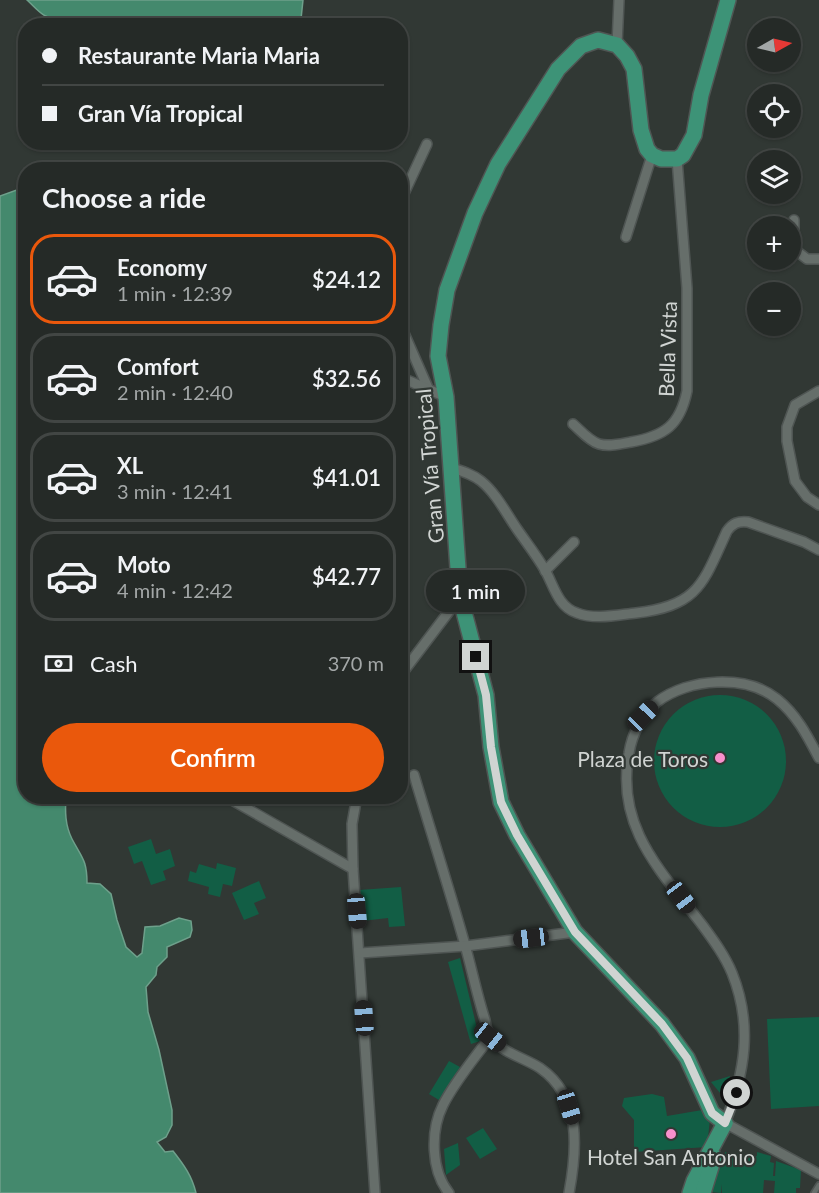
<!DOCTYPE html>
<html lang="en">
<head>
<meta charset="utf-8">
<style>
  :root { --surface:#252a27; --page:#313633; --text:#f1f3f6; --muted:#a3a7a7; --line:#424644; --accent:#ea580c }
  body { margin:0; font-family:Lato,sans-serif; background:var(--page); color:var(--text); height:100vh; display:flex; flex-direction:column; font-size:22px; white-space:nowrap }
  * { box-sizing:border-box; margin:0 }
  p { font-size:20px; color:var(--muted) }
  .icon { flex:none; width:33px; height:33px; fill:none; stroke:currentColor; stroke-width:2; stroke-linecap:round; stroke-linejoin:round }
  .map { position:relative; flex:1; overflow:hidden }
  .side { position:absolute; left:18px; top:162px; width:390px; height:642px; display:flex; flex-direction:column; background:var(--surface); border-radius:24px; box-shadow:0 2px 4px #0004,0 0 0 2px var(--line) }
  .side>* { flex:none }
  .hud { position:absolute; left:18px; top:18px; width:390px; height:132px; border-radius:24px; box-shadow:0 2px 4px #0004,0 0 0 2px var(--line); display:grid; align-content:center; height:132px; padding:0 24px; background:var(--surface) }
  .needle { width:39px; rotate:82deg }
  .controls { position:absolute; left:747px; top:18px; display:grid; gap:12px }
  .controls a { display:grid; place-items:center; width:54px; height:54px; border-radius:50%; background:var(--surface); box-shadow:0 2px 4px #0004,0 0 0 2px var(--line); font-size:30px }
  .end { position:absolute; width:27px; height:27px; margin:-14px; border:8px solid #d0d4d2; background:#111; box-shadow:0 0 0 3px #111 }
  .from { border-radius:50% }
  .bubble { position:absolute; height:42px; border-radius:21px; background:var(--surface); box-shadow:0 2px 4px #0004,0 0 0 2px var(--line); font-size:20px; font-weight:600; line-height:42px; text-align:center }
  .car { position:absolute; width:18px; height:36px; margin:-18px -9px; border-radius:8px; box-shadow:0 0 4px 2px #0007; background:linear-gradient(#222 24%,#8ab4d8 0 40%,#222 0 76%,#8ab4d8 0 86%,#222 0) }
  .hud b { display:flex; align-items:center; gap:21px; height:57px; font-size:22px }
  .hud b+b { border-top:2px solid var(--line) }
  .hud i { width:15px; height:15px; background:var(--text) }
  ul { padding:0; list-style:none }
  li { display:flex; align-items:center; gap:18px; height:90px; margin:0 12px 9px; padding:0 12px; border:3px solid var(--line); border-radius:24px }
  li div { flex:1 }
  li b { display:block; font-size:22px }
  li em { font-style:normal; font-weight:600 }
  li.on { border-color:var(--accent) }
  li>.icon { width:54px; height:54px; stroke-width:1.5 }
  h2 { padding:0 24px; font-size:27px; line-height:72px }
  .pay { display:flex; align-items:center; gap:15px; height:66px; padding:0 24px; font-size:22px }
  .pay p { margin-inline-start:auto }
  .cta { display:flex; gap:12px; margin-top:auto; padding:12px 24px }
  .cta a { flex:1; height:69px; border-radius:36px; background:var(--accent); color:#fff; font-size:24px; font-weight:600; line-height:69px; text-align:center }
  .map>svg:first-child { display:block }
</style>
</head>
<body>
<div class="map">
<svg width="819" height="1193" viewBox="0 0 819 1193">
  <rect width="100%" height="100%" fill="#313834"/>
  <g fill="#44896d" stroke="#6ea08b" stroke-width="1.5">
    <path d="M27 0H303L301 19 302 25H69L58 18C44 20 37 9 27 0Z"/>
    <path d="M25 187 26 472 20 479 21 487 26 490V796L66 797C65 811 65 825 72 839 82 858 87 860 87 883L100 884 111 894 117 920 126 947 137 957 142 953 145 927 160 926 179 918 191 921 192 930 190 937 167 947V957L157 967 156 975 146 987 148 1012 159 1050 172 1110V1125L166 1137 157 1142 165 1152 173 1151C184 1165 192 1176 196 1193H0V196Z"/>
  </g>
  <g fill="#125e45">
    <circle cx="720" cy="761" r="66"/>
    <path d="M151 839 156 854 170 849 175 866 163 871 166 880 151 885 142 861 134 864 128 847Z"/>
    <path d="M217 863 236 868 232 886 223 884 220 897 208 894 209 887 188 881 190 871 196 873 199 864 216 869Z"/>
    <path d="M259 881 266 898 254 903 259 914 244 920 232 893Z"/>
    <path d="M401 887 405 926 389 927 388 918 362 921 359 890Z"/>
    <path d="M460 958 480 1041 471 1044 448 962Z"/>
    <path d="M819 1017V1106L771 1109 767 1019Z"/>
    <path d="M449 1061 460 1067 439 1100 429 1094Z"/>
    <path d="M730 1076 729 1104 711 1082Z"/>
    <path d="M652 1094 664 1097 667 1116 708 1109 710 1119 707 1147 634 1152V1120L622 1106 624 1098Z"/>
    <path d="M483 1128 497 1149 480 1159 466 1138Z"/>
    <path d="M458 1143 460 1165 446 1175 444 1149Z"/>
    <path d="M725 1152 757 1156V1152L771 1156 770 1162 774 1163 773 1176H775L776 1161 801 1170 800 1188H796V1193H774L775 1181 764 1180 763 1193H722L721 1184V1193L711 1192 718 1156 725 1157Z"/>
  </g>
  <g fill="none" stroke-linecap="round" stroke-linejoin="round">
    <defs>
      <path id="lane" d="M814 1193 819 1185"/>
      <g id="street">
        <path d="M617 45 619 0"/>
        <path d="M400 202 427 144"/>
        <path d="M794 220V249L807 259H819"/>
        <path d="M626 237 652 155"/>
        <path d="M400 324 428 388"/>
        <path d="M400 377 446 397"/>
        <path d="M819 391 795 405 787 427V441L795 481 807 497 819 505"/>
        <path d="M573 424C580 430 589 441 599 444 609 447 620 444 631 442 665 436 680 425 687 391V288L677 159"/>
        <path d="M452 468C462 471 472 474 481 481 496 493 506 513 517 529 526 542 537 556 545 570 554 586 558 607 577 613 595 620 617 615 636 613 699 606 703 583 727 531 733 523 738 521 748 522L804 542 819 550"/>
        <path d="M545 571 574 542"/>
        <path d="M400 676 460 597"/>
        <path d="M819 758C808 737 797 715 777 699 746 674 688 678 657 702 642 714 632 734 629 753 615 828 662 872 703 926 714 941 725 956 732 973 753 1025 745 1073 725 1123L819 1174"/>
        <path d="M414 775C431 832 449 888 465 945 472 970 477 995 485 1020 486 1025 487 1033 490 1037 502 1053 525 1058 540 1068 582 1097 577 1150 569 1193"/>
        <path d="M225 796 353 869"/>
        <path d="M357 796 352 824 353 869 375 1193"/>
        <path d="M360 953 466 946 575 932"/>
        <path d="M449 1193C431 1171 430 1131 443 1105 455 1081 474 1059 490 1037"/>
      </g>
      <g id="primary">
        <path d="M725 1123 712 1113 687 1058 662 1024 575 932 517 835 501 802 491 747 486 695 460 597 446 397 438 356 441 325 447 290 475 213 498 164 558 69 581 46 598 40 617 45 627 56 634 69 641 130 647 149 652 155 661 159H677L683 155 694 135 701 95 728 0"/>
        <path d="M690 1193 694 1181 725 1123"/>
        <path d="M703 1193 714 1157"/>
      </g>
    </defs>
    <use href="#lane" stroke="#4f5553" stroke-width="8"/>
    <use href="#street" stroke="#4f5553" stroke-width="12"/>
    <use href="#primary" stroke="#4f5553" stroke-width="18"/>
    <use href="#lane" stroke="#666e6a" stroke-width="4.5"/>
    <use href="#street" stroke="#666e6a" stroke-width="9"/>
    <use href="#primary" stroke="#3d9377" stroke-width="15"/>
  </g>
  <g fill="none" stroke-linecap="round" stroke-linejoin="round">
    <path stroke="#d0d4d2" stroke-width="8" d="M476 657 486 695 491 747 501 802 517 835 575 932 662 1024 687 1058 712 1113 725 1123 737 1093"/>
  </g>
  <g fill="#f890cc" stroke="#313834" stroke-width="2">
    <circle cx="720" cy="758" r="6"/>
    <circle cx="671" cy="1134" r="6"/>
  </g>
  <g text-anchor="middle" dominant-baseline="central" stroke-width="4.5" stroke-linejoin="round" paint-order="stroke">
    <g font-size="21" fill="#d0d4d2" stroke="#313834">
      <text transform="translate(667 349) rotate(-88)">Bella Vista</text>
      <text transform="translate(429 466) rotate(-95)">Gran Vía Tropical</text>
    </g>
    <g font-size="21" fill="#d0d4d2" stroke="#313834" text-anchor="end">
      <text x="708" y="758">Plaza de Toros</text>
      <text x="671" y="1156" text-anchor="middle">Hotel San Antonio</text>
    </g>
  </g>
</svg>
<div class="controls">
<a><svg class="needle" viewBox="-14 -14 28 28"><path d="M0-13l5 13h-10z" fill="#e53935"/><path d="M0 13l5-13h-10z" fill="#a3a7a7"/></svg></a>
<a><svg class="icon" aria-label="locate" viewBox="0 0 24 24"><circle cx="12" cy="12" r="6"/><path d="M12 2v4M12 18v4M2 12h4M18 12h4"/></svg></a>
<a><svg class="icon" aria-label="layers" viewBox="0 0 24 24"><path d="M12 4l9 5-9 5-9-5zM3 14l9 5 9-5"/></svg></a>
<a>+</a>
<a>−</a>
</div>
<i class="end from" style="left:737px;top:1093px"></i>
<i class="end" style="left:476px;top:657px"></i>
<div class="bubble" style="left:426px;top:570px;width:99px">1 min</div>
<i class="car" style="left:643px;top:716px;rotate:44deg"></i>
<i class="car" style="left:681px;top:897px;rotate:143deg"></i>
<i class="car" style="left:357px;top:911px;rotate:175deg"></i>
<i class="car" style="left:531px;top:938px;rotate:263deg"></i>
<i class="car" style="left:364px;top:1018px;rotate:356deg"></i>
<i class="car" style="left:490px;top:1037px;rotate:129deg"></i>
<i class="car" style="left:569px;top:1107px;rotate:163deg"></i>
<div class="hud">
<b><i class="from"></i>Restaurante Maria Maria</b>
<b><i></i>Gran Vía Tropical</b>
</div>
<section class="side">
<h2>Choose a ride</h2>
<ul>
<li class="on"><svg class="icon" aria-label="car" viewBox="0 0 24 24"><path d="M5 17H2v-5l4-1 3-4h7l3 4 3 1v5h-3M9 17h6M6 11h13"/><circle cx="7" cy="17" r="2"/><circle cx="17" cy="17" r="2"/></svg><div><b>Economy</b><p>1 min · 12:39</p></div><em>$24.12</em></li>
<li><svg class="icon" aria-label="car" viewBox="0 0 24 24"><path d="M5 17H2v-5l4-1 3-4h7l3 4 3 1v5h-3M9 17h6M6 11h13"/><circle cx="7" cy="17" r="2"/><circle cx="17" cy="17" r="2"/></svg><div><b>Comfort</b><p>2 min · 12:40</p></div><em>$32.56</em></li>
<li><svg class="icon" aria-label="car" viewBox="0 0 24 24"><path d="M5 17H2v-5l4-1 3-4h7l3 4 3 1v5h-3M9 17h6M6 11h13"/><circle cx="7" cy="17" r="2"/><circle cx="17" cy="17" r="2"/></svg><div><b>XL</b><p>3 min · 12:41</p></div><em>$41.01</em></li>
<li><svg class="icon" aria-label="car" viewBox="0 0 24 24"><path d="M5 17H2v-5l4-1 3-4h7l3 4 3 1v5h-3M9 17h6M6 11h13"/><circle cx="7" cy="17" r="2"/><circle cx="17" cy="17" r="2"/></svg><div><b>Moto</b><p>4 min · 12:42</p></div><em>$42.77</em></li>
</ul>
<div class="pay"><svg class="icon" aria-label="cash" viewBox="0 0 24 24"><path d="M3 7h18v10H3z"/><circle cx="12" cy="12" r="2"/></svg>Cash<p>370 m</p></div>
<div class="cta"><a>Confirm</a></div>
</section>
</div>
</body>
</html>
